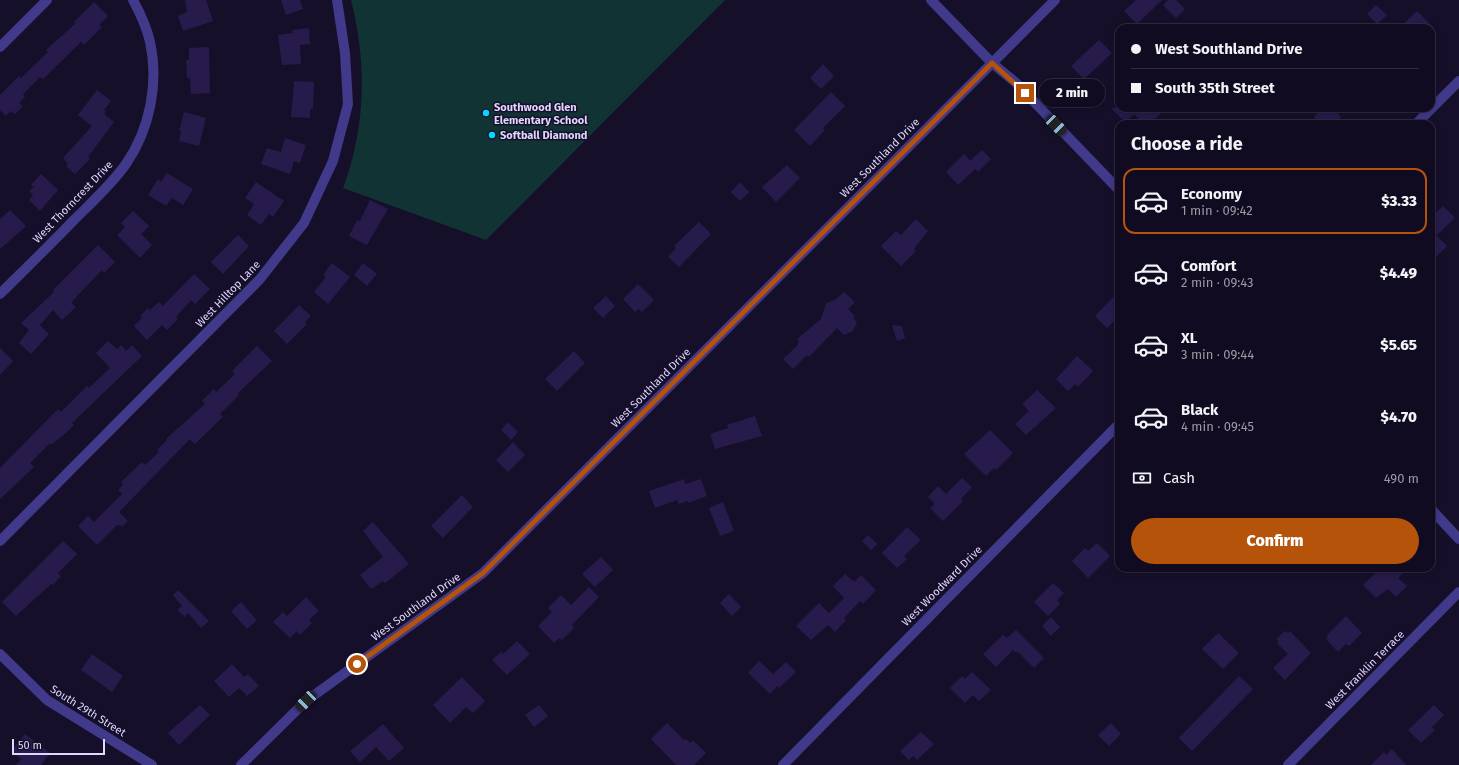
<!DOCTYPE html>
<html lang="en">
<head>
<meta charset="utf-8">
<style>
  :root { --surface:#100b20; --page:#191429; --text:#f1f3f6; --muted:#9c9ba5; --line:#302b3e; --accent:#b45309 }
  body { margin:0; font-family:"Fira Sans",sans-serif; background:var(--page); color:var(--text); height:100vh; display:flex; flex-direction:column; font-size:15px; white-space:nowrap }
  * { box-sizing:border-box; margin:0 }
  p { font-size:13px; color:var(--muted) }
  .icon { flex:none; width:22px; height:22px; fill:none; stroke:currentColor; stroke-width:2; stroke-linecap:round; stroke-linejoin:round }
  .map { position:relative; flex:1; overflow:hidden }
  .sheet { position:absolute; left:1115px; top:120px; width:320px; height:452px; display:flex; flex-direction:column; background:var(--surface); border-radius:12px; box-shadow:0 2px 6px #0003,0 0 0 1px var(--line) }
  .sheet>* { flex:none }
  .hud { position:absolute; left:1115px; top:24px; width:320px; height:88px; border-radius:12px; box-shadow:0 2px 6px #0003,0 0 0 1px var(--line); display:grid; align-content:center; height:88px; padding:0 16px; background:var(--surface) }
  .scale { position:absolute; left:12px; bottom:10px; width:93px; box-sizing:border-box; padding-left:4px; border:2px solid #dfd8ff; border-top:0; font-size:11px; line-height:14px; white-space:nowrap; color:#dfd8ff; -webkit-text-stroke:3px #160f2a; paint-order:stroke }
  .end { position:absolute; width:18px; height:18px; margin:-9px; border:5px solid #b45309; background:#fff; box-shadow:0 0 0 2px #fff }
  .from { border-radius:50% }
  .bubble { position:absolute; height:28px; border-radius:14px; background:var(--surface); box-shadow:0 2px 6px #0003,0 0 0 1px var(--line); font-size:13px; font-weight:800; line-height:28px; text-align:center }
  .car { position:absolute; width:12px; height:24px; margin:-12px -6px; border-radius:5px; box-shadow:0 0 3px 1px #0007; background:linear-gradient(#222 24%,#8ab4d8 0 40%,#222 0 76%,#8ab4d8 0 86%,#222 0) }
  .hud b { display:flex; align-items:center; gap:14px; height:38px; font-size:15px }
  .hud b+b { border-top:1px solid var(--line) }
  .hud i { width:10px; height:10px; background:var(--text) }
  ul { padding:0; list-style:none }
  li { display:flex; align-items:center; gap:12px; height:66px; margin:0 8px 6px; padding:0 8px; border:2px solid transparent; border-radius:12px }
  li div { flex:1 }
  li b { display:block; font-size:15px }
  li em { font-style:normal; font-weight:800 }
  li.active { border-color:var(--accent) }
  li>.icon { width:36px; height:36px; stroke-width:1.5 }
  h2 { padding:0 16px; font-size:18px; line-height:48px }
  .pay { display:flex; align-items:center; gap:10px; height:44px; padding:0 16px; font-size:15px }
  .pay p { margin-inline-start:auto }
  .action { display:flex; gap:8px; margin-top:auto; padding:8px 16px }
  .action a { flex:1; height:46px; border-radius:24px; background:var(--accent); color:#fff; font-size:16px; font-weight:800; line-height:46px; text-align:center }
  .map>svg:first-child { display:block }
</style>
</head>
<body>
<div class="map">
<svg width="1459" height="765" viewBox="0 0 1459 765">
  <rect width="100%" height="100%" fill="#160f2a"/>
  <path fill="#123334" d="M351 0H725L486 240 343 188C366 127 367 63 351 0Z"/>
  <g fill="#271b4b">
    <path d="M185 0H206L213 21 183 31 178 16 187 12Z"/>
    <path d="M281 0H300L303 9 286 15Z"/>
    <path d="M1136 0H1162L1137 24 1124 11Z"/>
    <path d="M1168 0H1176L1185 9 1176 18 1163 5Z"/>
    <path d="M94 2 108 16 99 25 102 27 84 45 81 42 43 79 40 77 23 94 25 97 19 103 23 106 15 114 11 111 6 116 0 110V95L19 76 21 78 48 52 46 50 75 24 74 22Z"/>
    <path d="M1376 5 1387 15 1377 24 1367 14Z"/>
    <path d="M1417 11 1434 28H1399Z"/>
    <path d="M309 28 310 44 300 45 301 64 282 65 278 35 293 33 292 30Z"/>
    <path d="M1099 40 1112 53 1084 79 1071 66Z"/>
    <path d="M209 47 210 93 191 94 190 78H187L186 60H189V48Z"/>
    <path d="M823 64 834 76 821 89 810 78Z"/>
    <path d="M294 81 314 82 313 109H310V118L291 117Z"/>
    <path d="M97 90 111 101 104 110 106 112 104 114 114 122 88 157 90 159 75 174 66 166 68 164 63 158 92 126 78 115Z"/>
    <path d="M831 92 845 106 823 128 825 130 810 146 794 130Z"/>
    <path d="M1111 108H1166L1150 124H1144L1134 114 1125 122Z"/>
    <path d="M1323 108H1343L1338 114 1341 117 1334 124H1321L1314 117Z"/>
    <path d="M184 112 206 118 199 146 179 141 181 131H179Z"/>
    <path d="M285 138 306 145 300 163 294 161 290 174 261 164 267 148 281 152Z"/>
    <path d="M982 150 991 159 978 172 975 169 958 185 946 172 964 154 970 161Z"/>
    <path d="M787 165 800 178 776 202 762 187Z"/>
    <path d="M167 173 193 189 183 205 172 198 166 206 148 195 158 179 161 182Z"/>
    <path d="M41 174 58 190 40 211 29 200 33 195 29 191 34 187 31 185Z"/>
    <path d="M256 182 284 201 273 217 269 214 261 225 247 215 254 204 245 198Z"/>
    <path d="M740 182 749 192 740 201 731 192Z"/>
    <path d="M370 200 388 209 367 245 349 236 357 220 360 221Z"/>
    <path d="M1443 206 1455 218 1437 235 1431 229V217Z"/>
    <path d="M10 210 26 226 0 249V219Z"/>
    <path d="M133 211 149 226 141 234 152 245 140 258 117 235 125 227 121 223Z"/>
    <path d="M916 219 928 231 914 249 916 251 901 266 881 246 896 231 901 235Z"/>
    <path d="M699 222 711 234 679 267 668 257 676 248 674 246Z"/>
    <path d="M238 235 249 246 223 274 211 262Z"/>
    <path d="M1436 235 1447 246 1431 262V240Z"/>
    <path d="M98 245 115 262 104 273 102 270 79 294 71 303 76 307 62 320 53 310 40 325 49 334 31 354 19 343 29 330 21 323 54 292 53 290Z"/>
    <path d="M332 263 350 277 328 304 314 292 326 277 323 275Z"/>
    <path d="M363 263 377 274 367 286 354 275Z"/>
    <path d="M194 274 210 289 195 304 191 300 176 317 178 319 167 330 162 325 147 340 134 326 142 318 140 316 148 308 150 310 159 302 163 306Z"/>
    <path d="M638 284 654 300 642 312 639 309 635 312 623 299Z"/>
    <path d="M1119 291V316L1107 328 1095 316Z"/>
    <path d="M844 292 855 302 848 309 855 316 853 318 857 322 853 331 844 335 837 328 809 357 807 355 793 369 783 359 797 346 799 341 797 339 821 319 826 303 835 300Z"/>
    <path d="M606 296 615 306 603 318 593 308Z"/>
    <path d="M299 305 311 316 305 322 307 324 287 344 274 331Z"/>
    <path d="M892 325 902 326 905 338 897 341Z"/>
    <path d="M108 341 117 349 121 345 126 351 132 345 142 356 72 423 74 425 66 433 51 445 50 443 30 463 34 467 0 499V468L58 409 61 412 87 386 89 388 110 368 96 353Z"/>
    <path d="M257 346 272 361 237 394 239 395 220 414 223 417 195 444 190 439 119 512 128 521 123 526 117 525 97 545 78 526 88 516 94 522 122 494 118 490 123 485 121 482 142 462 145 465 159 452 157 450 167 440 166 439 205 404 202 401 214 389 216 392 235 374 232 371Z"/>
    <path d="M0 348 13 361 0 375Z"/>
    <path d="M574 351 585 363 557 391 545 379Z"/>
    <path d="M1077 356 1093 371 1078 387 1075 384 1068 391 1056 379Z"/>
    <path d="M1037 390 1056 408 1026 435 1015 424 1029 411 1022 404Z"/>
    <path d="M755 416 762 436 715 449 710 434 728 428 727 425Z"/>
    <path d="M508 422 518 432 511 440 501 430Z"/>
    <path d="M990 430 1013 453 996 470 994 468 986 476 964 454Z"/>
    <path d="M513 442 525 455 508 472 496 460Z"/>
    <path d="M962 478 972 487 961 499 963 501 943 521 930 508 935 504 928 497 938 486 946 494Z"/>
    <path d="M684 479 685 484 701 479 707 496 688 503V501L679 504 677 500 655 508 649 491Z"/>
    <path d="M462 495 473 507 443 538 431 526Z"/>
    <path d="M723 502 734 531 720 536 709 508Z"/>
    <path d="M373 522 409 564 385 583 383 581 371 589 360 575 383 557 363 531Z"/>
    <path d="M907 527 921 540 904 556 907 559 897 568 882 553Z"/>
    <path d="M868 535 877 544 871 550 862 541Z"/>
    <path d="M63 541 77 554 58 573 61 576 53 585 51 584 16 616 2 602Z"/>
    <path d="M1097 543 1110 556 1088 578 1072 561 1085 548 1088 551Z"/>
    <path d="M601 557 613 570 595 587 582 574Z"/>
    <path d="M1381 568H1408L1398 578 1407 586 1396 597 1388 589 1376 598 1363 585Z"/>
    <path d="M845 574 854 582 861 575 876 590 863 604 860 601 844 618 846 620 835 632 828 625 811 640 796 626 819 603 829 613 844 598 833 586Z"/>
    <path d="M1053 583 1064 593 1057 600 1060 604 1048 616 1034 602Z"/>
    <path d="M589 587 599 597 572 625 574 628 562 640 559 638 554 643 538 626 552 612 548 608 561 595 571 605Z"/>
    <path d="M178 590 209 621 201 628 188 613 185 617 177 610 182 606 173 595Z"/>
    <path d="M729 594 741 607 732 616 720 603Z"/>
    <path d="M306 597 319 611 309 620 312 623 300 635 297 631 290 638 273 622 283 612 287 616Z"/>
    <path d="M241 602 257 620 247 629 231 611Z"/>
    <path d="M1346 616 1362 633 1349 646 1346 644 1338 652 1326 639 1328 637 1326 636Z"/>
    <path d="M1051 617 1060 627 1051 636 1042 626Z"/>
    <path d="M1016 630 1044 658 1034 668 1018 652 1016 653 1013 650 996 667 983 654 1003 635 1007 638Z"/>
    <path d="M1285 631 1288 633 1290 631 1311 653 1285 680 1273 668 1288 654 1277 643 1279 642 1276 639Z"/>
    <path d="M1218 633 1239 653 1223 669 1202 649Z"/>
    <path d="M517 641 530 654 507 675 492 660 501 652 503 654Z"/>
    <path d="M92 654 123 676 112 692 81 670Z"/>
    <path d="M759 661 773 674 786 662 796 672 779 688 777 686 770 694 748 673Z"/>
    <path d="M232 664 244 677 248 674 259 686 247 696 239 688 229 697 214 681Z"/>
    <path d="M972 672 991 690 979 701 973 695 965 703 950 688 962 676 965 679Z"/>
    <path d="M1239 676 1253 689 1192 751 1179 738Z"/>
    <path d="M462 677 485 701 473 713 466 707 450 723 433 705Z"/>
    <path d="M200 705 210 715 179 745 168 733Z"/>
    <path d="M539 705 548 716 534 727 525 715Z"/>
    <path d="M1434 705 1444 715 1432 727 1435 730 1421 743 1408 730Z"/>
    <path d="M667 723 684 740 686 739 690 743 693 740 706 753 694 765H676L651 739Z"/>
    <path d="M1111 723 1121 734 1109 746 1098 735Z"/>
    <path d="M383 724 404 748 389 761 376 747 360 762 350 751Z"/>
    <path d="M921 732 934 744 917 760 913 756 909 760 900 751Z"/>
    <path d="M25 734 50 753 41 765H16L21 759 11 751Z"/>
    <path d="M1392 749 1406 765H1371L1384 752 1386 755Z"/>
  </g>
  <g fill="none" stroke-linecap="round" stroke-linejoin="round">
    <g stroke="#41398a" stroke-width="10">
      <path d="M931 0 992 63 1015 82 1119 190"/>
      <path d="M0 47 47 0"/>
      <path d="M1416 124 1459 81"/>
      <path d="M0 294C24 270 49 246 73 221 91 203 111 185 126 164 150 129 159 83 150 42 147 28 140 13 133 0"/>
      <path d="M1431 509 1459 539"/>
      <path d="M0 541 260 279 304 223 333 161 348 104 345 53 337 0"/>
      <path d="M0 654 47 700 152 765"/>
      <path d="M241 765 306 701 483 573 1055 0"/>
      <path d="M783 765 1119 424"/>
      <path d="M1288 765 1459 592"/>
    </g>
  </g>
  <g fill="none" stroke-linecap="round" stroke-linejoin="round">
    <path stroke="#b45309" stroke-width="5" d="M357 664 483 573 992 63 1025 93"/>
  </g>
  <g fill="#04d7ff" stroke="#160f2a" stroke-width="1.5">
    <circle cx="486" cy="113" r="4"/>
    <circle cx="492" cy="135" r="4"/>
  </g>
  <g text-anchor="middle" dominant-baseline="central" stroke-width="3" stroke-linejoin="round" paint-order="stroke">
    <g font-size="11" font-weight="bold" fill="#dfd8ff" stroke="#160f2a" text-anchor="start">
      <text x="494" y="107">Southwood Glen<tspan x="494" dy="13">Elementary School</tspan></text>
      <text x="500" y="135">Softball Diamond</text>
    </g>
    <g font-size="11" fill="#dfd8ff" stroke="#160f2a">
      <text transform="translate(880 158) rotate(-45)">West Southland Drive</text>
      <text transform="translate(73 202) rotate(-46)">West Thorncrest Drive</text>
      <text transform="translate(228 294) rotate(-46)">West Hilltop Lane</text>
      <text transform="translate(651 388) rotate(-45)">West Southland Drive</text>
      <text transform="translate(942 586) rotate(-45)">West Woodward Drive</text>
      <text transform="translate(416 607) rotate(-36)">West Southland Drive</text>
      <text transform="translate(1365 670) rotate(-45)">West Franklin Terrace</text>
      <text transform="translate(88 711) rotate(32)">South 29th Street</text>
    </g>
  </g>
</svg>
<div class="scale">50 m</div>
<i class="end from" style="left:357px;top:664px"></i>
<i class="end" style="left:1025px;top:93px"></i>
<div class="bubble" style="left:1039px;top:79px;width:66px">2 min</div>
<i class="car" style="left:1056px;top:125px;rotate:136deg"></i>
<i class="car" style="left:306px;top:701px;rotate:225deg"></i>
<div class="hud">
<b><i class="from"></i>West Southland Drive</b>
<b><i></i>South 35th Street</b>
</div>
<section class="sheet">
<h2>Choose a ride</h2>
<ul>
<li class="active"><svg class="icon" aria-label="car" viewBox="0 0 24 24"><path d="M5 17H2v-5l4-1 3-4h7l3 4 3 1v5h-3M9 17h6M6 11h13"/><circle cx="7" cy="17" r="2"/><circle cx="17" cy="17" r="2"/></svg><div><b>Economy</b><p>1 min · 09:42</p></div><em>$3.33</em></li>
<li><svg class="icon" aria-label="car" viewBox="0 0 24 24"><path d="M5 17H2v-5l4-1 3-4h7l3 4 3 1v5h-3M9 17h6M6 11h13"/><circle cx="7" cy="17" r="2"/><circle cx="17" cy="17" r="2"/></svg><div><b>Comfort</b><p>2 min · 09:43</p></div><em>$4.49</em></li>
<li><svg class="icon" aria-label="car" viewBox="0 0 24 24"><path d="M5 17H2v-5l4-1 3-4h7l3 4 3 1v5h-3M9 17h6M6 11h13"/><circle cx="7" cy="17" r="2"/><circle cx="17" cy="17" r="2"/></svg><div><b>XL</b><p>3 min · 09:44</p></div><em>$5.65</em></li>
<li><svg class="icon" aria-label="car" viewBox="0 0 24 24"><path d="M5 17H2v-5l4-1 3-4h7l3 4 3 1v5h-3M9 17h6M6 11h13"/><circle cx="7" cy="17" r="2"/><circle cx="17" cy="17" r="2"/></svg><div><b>Black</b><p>4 min · 09:45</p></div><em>$4.70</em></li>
</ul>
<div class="pay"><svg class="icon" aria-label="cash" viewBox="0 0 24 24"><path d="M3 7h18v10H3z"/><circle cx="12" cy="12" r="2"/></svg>Cash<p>490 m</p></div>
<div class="action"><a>Confirm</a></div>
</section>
</div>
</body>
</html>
